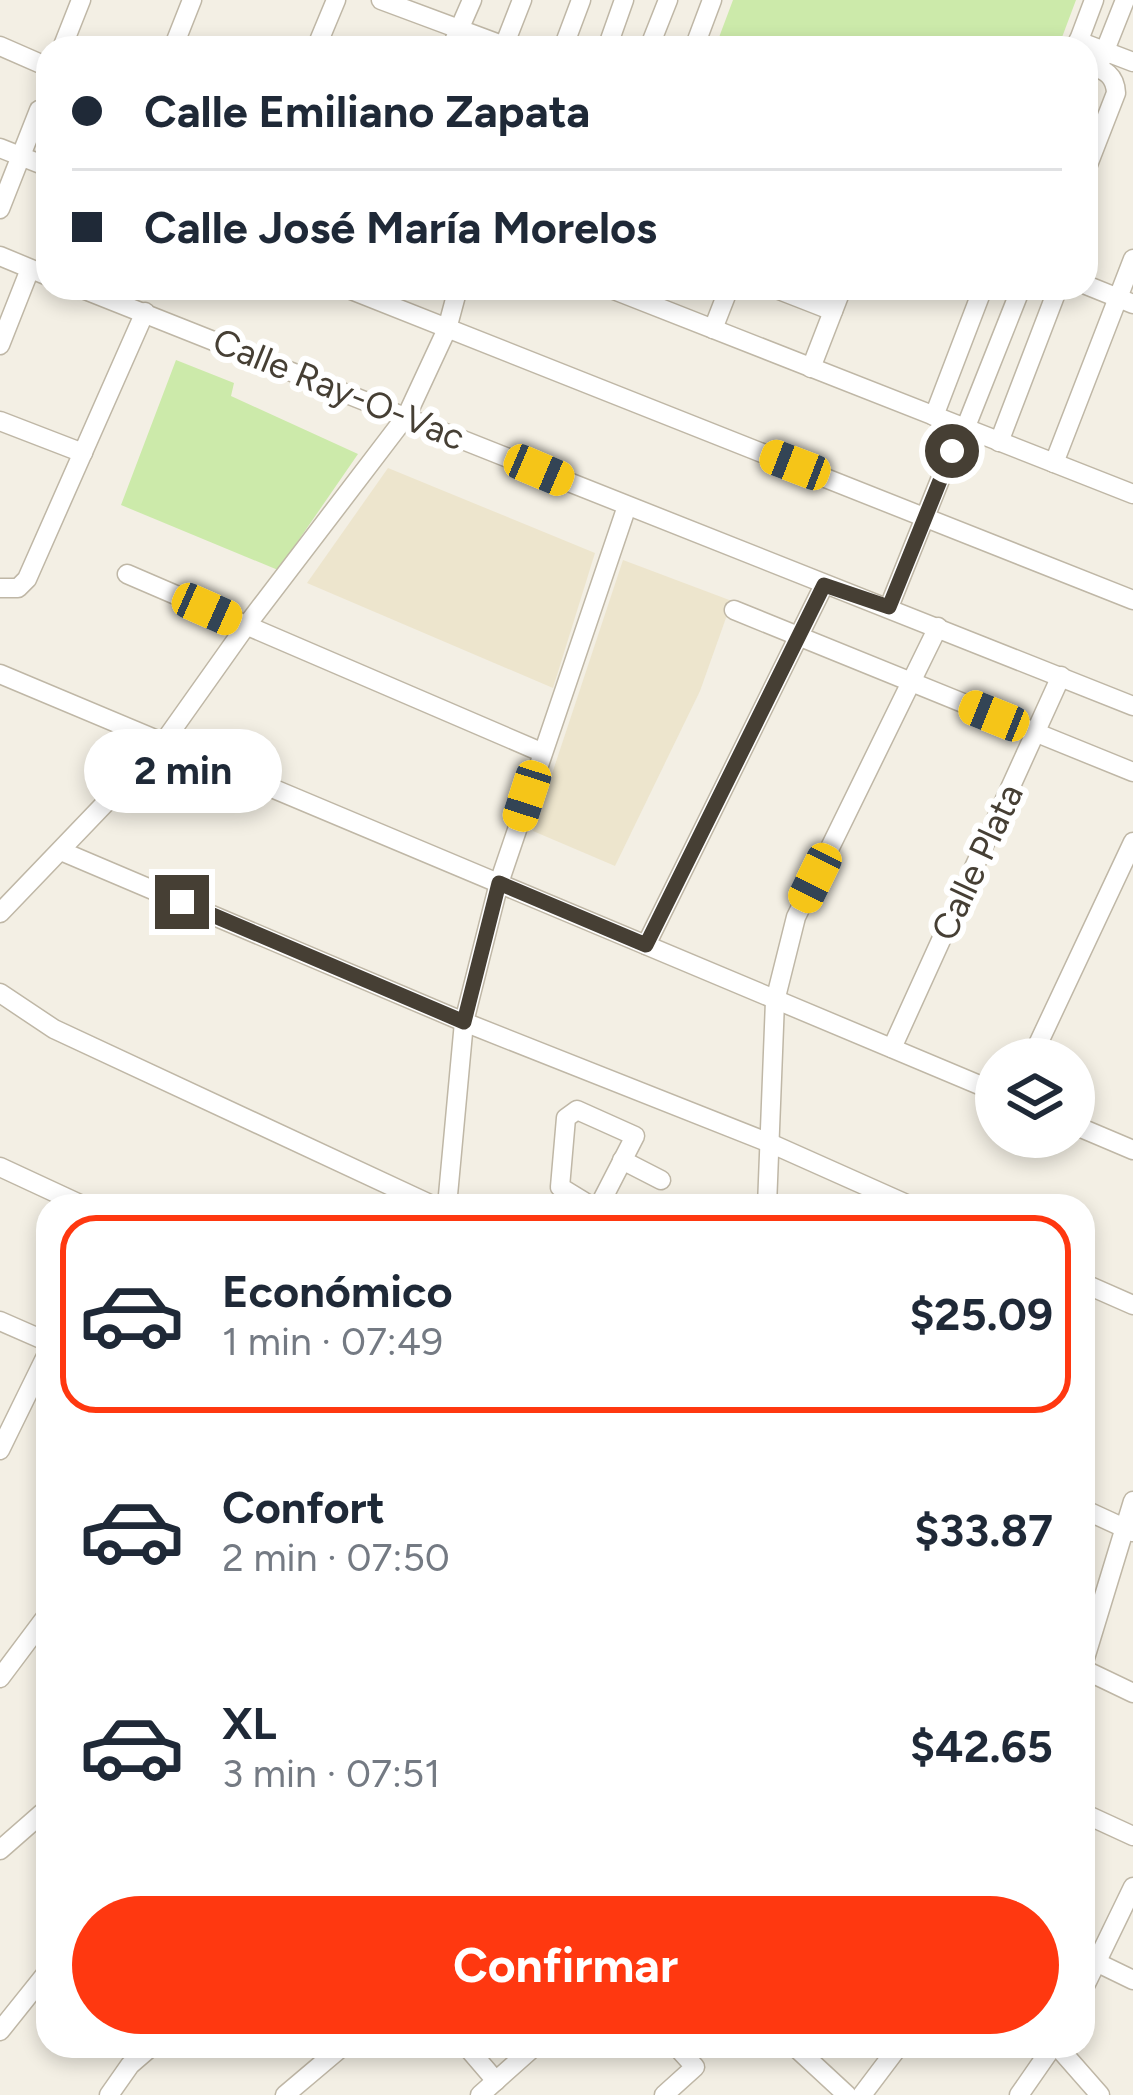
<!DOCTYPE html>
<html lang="es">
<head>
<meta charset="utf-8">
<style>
  :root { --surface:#fff; --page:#f2f2f3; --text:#1f2937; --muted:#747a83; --line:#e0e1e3; --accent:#ff3810 }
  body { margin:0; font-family:Figtree,sans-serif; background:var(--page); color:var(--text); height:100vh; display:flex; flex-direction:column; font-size:45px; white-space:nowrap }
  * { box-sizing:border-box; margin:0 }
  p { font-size:39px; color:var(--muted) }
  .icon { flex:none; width:66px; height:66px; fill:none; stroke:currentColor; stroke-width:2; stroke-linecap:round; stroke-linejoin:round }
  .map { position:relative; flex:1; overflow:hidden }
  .sheet { position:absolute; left:36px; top:1194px; width:1059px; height:864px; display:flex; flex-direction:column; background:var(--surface); border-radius:36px; box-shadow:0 6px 18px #0003 }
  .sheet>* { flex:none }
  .top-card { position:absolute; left:36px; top:36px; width:1062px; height:264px; border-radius:36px; box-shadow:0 6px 18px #0003; display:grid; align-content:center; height:264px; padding:0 36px; background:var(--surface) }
  .buttons { position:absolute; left:975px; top:1038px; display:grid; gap:24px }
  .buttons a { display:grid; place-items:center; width:120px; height:120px; border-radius:50%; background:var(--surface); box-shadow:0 6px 18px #0003; font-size:60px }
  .end { position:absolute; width:54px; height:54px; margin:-27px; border:15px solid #463f34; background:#fff; box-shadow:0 0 0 6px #fff }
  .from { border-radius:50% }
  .bubble { position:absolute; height:84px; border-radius:42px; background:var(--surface); box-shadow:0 6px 18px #0003; font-size:39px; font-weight:700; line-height:84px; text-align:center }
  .car { position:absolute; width:36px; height:72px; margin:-36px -18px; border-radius:15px; box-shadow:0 0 9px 3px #0007; background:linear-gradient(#f5c518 24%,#345 0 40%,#f5c518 0 76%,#345 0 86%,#f5c518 0) }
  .top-card b { display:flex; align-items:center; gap:42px; height:114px; font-size:45px }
  .top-card b+b { border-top:3px solid var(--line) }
  .top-card i { width:30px; height:30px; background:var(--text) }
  ul { padding:21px 0 0; list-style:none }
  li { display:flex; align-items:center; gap:36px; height:198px; margin:0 24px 18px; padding:0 12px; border:6px solid transparent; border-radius:36px }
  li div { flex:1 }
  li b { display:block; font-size:45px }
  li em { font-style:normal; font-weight:700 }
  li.current { border-color:var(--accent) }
  li>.icon { width:108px; height:108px; stroke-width:1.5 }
  .button { display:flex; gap:24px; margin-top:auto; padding:24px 36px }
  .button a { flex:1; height:138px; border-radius:72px; background:var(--accent); color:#fff; font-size:48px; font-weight:700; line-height:138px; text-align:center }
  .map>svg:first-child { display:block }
</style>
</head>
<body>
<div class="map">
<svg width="1133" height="2095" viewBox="0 0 1133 2095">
  <rect width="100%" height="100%" fill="#f3efe4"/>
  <g fill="#ede5cd">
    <path d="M388 468 595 553 553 688 307 583Z"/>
    <path d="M623 560 732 601 700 691 615 866 533 831Z"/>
  </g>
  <g fill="#cceaaa">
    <path d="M733 0H1076L1058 48H715Z"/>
    <path d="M176 360 234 383 231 396 358 454 278 570 121 505Z"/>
  </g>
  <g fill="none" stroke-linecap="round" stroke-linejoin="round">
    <defs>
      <g id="minor">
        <path d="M381 0 510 48"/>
        <path d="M1078 41 1133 62"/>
        <path d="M0 46 48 67"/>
        <path d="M504 46 522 0"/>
        <path d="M62 48 81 0"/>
        <path d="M173 48 192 0"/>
        <path d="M316 48 336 0"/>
        <path d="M451 48 472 0"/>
        <path d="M563 48 581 0"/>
        <path d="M607 48 624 0"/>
        <path d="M649 48 668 0"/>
        <path d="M694 48 712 0"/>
        <path d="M1076 48 1094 0"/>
        <path d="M1086 63C1103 70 1115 73 1116 93L1086 170"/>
        <path d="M1098 68 1125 0"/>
        <path d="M0 148 48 167"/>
        <path d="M0 209 39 110"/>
        <path d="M0 256 48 276"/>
        <path d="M1086 285 1133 304"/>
        <path d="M80 288 1133 706"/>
        <path d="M346 288 1133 600"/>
        <path d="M609 288 1133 494"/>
        <path d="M774 288 833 311"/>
        <path d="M713 329 729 288"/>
        <path d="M0 345 30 269"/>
        <path d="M811 368 842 288"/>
        <path d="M934 416 983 288"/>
        <path d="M0 421 83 453"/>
        <path d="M965 429 1021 288"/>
        <path d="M999 442 1058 288"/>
        <path d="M1054 463 1133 259"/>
        <path d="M127 574 541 752"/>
        <path d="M0 588H18L27 579 145 312"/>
        <path d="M889 607 952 450"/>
        <path d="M734 610 1133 772"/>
        <path d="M0 674 996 1092"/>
        <path d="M61 851 464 1022 772 1144 911 1206"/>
        <path d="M0 913 163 743 246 626 407 415 447 329 458 288"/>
        <path d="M646 945 824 585"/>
        <path d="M0 993 54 1029 434 1206"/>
        <path d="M892 1048 1061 676"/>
        <path d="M1031 1059 1133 842"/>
        <path d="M1074 1125 1133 1150"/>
        <path d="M622 1160 661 1180"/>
        <path d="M0 1167 84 1206"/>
        <path d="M447 1206 464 1022 499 883 627 506"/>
        <path d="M591 1206 560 1187 566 1118 577 1110 635 1136 599 1206"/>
        <path d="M767 1206 775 1001 796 917 938 627"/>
        <path d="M1083 1283 1133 1305"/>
        <path d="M0 1321 48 1342"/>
        <path d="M0 1450 48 1352"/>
        <path d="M1083 1509 1133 1532"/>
        <path d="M1083 1665 1133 1501"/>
        <path d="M1083 1669 1133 1693"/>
        <path d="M0 1678 48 1614"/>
        <path d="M1083 1813 1133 1836"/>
        <path d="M0 1850 48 1808"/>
        <path d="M1098 1963 1133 1980"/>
        <path d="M1083 1990 1133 1887"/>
        <path d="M0 2031 48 1971"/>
        <path d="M466 2046 496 2081"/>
        <path d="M794 2046 847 2095"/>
        <path d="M1057 2046 1100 2095"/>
        <path d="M109 2095 130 2065 152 2046"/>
        <path d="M285 2095 343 2046"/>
        <path d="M480 2095 535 2046"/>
        <path d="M664 2095 695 2067 676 2046"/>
        <path d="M862 2095 899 2046"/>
        <path d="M1019 2095 1053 2046"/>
      </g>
    </defs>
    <use href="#minor" stroke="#bfb7a6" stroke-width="21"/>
    <use href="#minor" stroke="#fff" stroke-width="18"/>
  </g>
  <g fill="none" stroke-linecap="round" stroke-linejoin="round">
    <path stroke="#463f34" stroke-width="15" d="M182 902 464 1022 499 883 646 945 824 585 889 607 952 451"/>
  </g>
  <g text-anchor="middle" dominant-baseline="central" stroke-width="12" stroke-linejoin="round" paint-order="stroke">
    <g font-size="36" fill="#463f34" stroke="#fff">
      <text transform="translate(339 389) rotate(22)">Calle Ray-O-Vac</text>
      <text transform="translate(977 862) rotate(-65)">Calle Plata</text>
    </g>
  </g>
</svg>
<div class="buttons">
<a><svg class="icon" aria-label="layers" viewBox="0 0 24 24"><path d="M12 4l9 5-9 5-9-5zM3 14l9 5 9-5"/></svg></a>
</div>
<i class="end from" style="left:952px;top:451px"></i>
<i class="end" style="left:182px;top:902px"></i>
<div class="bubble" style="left:84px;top:729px;width:198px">2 min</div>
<i class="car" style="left:795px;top:465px;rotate:291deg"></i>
<i class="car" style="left:539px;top:470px;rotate:113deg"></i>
<i class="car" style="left:207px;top:609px;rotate:114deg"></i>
<i class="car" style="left:994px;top:716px;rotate:292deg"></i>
<i class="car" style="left:527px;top:796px;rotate:198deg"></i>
<i class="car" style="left:815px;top:878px;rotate:206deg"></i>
<div class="top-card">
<b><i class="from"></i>Calle Emiliano Zapata</b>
<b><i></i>Calle José María Morelos</b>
</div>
<section class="sheet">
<ul>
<li class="current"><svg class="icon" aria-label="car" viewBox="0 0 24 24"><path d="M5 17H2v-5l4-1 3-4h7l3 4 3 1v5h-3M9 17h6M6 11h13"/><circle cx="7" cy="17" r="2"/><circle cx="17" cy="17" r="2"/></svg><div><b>Económico</b><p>1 min · 07:49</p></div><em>$25.09</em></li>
<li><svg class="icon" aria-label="car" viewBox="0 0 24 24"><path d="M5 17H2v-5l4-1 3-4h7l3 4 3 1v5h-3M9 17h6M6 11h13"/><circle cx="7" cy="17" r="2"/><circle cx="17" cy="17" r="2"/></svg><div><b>Confort</b><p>2 min · 07:50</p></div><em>$33.87</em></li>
<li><svg class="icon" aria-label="car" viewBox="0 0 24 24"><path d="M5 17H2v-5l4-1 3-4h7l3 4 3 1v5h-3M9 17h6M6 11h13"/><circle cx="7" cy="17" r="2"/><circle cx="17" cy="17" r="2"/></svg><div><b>XL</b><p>3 min · 07:51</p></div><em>$42.65</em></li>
</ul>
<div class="button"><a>Confirmar</a></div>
</section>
</div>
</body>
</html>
